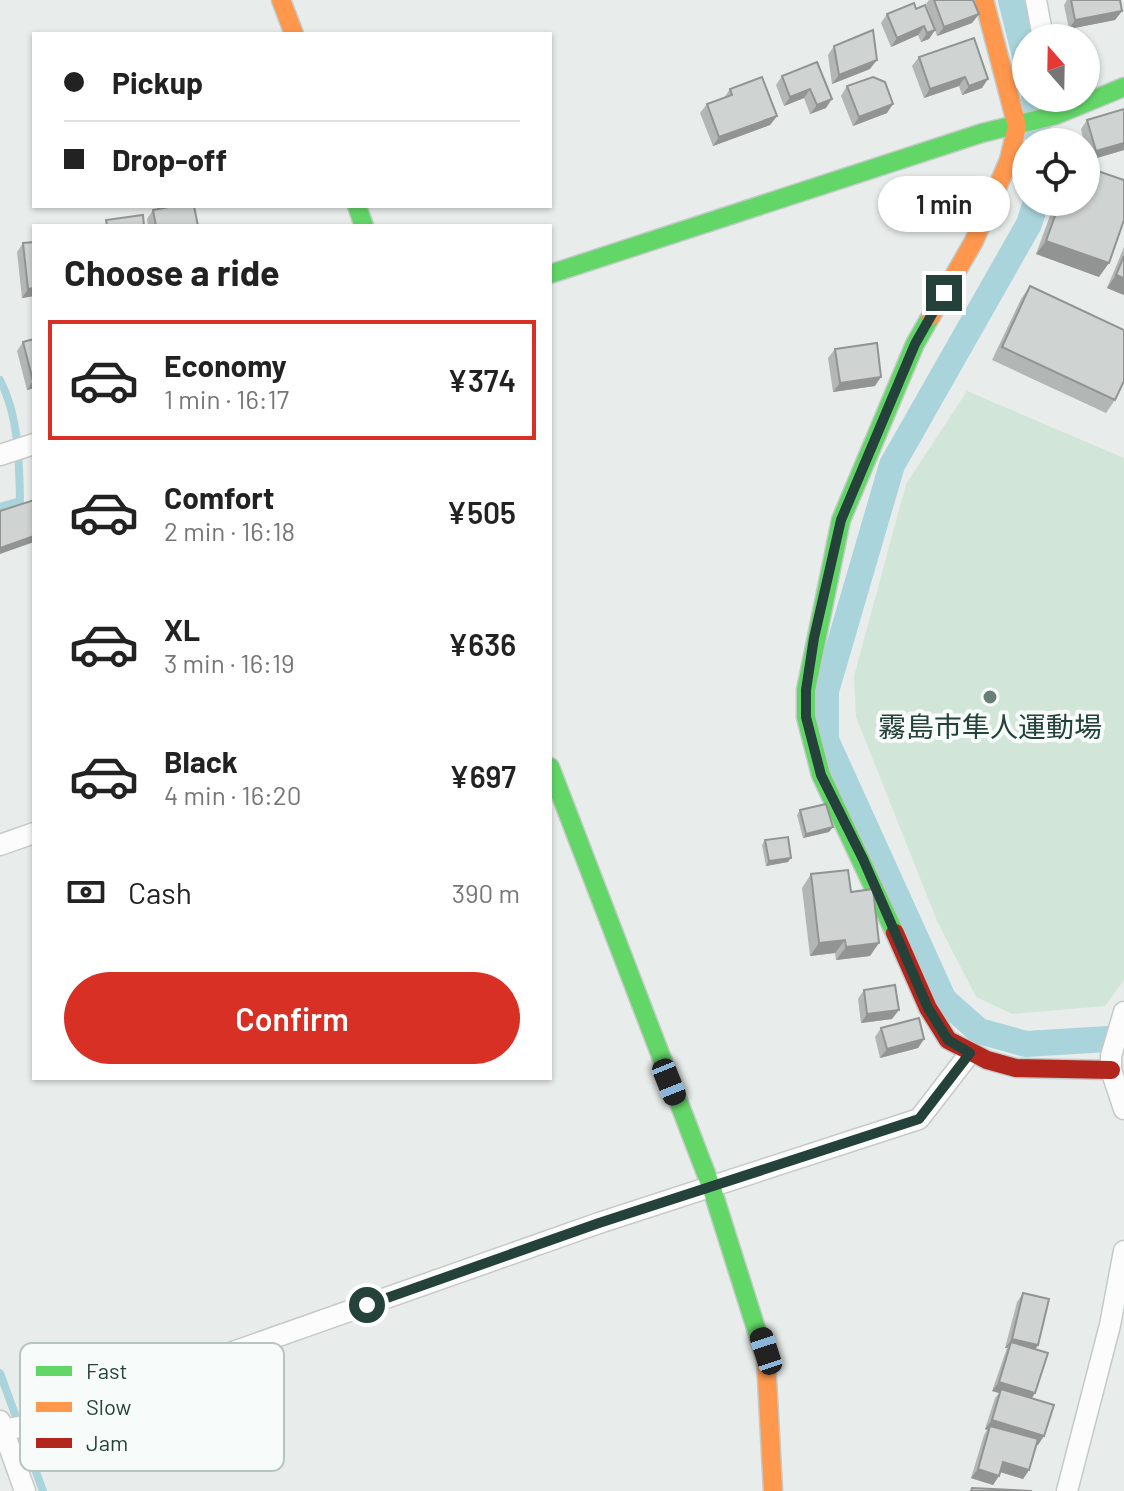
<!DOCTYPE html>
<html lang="en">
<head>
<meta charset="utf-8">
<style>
  :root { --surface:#fff; --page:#f2f2f2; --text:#222; --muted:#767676; --line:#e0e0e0; --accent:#d93025 }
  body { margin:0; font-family:Barlow,"Noto Sans JP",sans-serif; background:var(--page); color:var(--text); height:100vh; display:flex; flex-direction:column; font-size:30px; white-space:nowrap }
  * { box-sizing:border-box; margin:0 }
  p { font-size:26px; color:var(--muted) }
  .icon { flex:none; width:44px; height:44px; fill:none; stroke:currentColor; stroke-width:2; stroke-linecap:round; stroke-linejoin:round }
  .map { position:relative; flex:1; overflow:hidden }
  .drawer { position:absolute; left:32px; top:224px; width:520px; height:856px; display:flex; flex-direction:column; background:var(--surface); border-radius:0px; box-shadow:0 2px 6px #0004 }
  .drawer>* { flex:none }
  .banner { position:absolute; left:32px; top:32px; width:520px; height:176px; border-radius:0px; box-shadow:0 2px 6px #0004; display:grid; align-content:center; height:176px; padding:0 32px; background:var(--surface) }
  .needle { width:52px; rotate:340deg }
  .buttons { position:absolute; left:1012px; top:24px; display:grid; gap:16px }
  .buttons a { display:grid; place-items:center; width:88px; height:88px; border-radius:50%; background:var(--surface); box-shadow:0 2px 6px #0004; font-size:40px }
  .end { position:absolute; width:36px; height:36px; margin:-18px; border:10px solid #24423a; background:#fff; box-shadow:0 0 0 4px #fff }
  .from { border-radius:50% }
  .bubble { position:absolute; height:56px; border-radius:28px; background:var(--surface); box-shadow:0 2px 6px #0004; font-size:26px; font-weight:600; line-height:56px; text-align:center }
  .car { position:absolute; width:24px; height:48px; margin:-24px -12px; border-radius:10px; box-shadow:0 0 6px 2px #0007; background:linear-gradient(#222 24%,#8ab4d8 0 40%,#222 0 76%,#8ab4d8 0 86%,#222 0) }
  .banner b { display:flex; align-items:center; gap:28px; height:76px; font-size:30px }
  .banner b+b { border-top:2px solid var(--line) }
  .banner i { width:20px; height:20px; background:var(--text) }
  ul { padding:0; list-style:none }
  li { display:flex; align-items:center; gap:24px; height:120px; margin:0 16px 12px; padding:0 16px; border:4px solid transparent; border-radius:0px }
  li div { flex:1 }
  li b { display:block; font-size:30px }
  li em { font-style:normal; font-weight:600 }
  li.active { border-color:var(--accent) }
  li>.icon { width:72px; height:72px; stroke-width:1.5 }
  h2 { padding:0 32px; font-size:36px; line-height:96px }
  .pay { display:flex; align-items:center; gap:20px; height:88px; padding:0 32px; font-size:30px }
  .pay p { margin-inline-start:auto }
  .action { display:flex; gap:16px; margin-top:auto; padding:16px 32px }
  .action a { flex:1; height:92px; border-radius:48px; background:var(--accent); color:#fff; font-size:32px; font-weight:600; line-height:92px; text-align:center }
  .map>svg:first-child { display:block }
</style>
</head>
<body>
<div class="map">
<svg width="1124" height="1491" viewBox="0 0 1124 1491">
  <rect width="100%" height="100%" fill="#e8edeb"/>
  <path fill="#d1e6d8" d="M967 391 1124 458V980L1105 1006 1012 1014 976 997 937 921 856 717 854 676 906 484Z"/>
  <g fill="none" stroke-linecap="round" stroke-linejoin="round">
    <g stroke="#a9d4db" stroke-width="8">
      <path d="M0 380C19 417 19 460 20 501L0 507"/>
      <path d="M0 1373 43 1491"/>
    </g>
    <g stroke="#a9d4db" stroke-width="26">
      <path d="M1011 0 1026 60"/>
      <path d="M1034 98 1039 142"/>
      <path d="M1036 202 1029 224 892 465 826 691V740L944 1000 979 1031 1026 1044 1124 1038"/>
    </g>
    <defs>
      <g id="street">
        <path d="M1036 0 1043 38"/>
        <path d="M0 455 34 444"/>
        <path d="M0 845 34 833"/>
        <path d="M1124 1012 1111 1056V1070L1124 1109"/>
        <path d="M0 1421 25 1491"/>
        <path d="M0 1430 20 1427 599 1223 919 1119 970 1053"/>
        <path d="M1067 1491 1110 1325 1124 1251"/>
      </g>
      <g id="fast">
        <path d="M357 206 364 226"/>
        <path d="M550 274 982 133 1056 115 1124 87"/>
        <path d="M550 767 712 1189 766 1360"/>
        <path d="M895 933 821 775 806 717V690L841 520 915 344 931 316"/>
      </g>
      <g id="slow">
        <path d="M281 0 294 34"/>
        <path d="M931 316 974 241 1009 160 1017 126 984 0"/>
        <path d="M766 1360 773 1491"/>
      </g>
      <path id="jam" d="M895 933 928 1008 948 1040 987 1060 1016 1068 1111 1070"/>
    </defs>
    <use href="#street" stroke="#c5cac8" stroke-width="23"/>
    <use href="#fast" stroke="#c3cbc8" stroke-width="21"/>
    <use href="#slow" stroke="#c3cbc8" stroke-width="21"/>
    <use href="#jam" stroke="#c3cbc8" stroke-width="21"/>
    <use href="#street" stroke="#fcfcfc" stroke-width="20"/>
    <use href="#fast" stroke="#63d668" stroke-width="18"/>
    <use href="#slow" stroke="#ff974d" stroke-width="18"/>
    <use href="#jam" stroke="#b3261e" stroke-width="18"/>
  </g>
  <g fill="#b2b6b5">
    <path d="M929 0H973L979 14 972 23 937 36 926 4Z"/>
    <path d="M1067 0H1120L1122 11 1115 20 1069 29 1064 5Z"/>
    <path d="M916 9 935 30 929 39 921 42 918 35 891 47 881 23 887 14Z"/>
    <path d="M974 38 982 88 962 95 959 86 924 98 912 66 919 57Z"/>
    <path d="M834 46 870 69 832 84 828 55Z"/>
    <path d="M817 62 826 108 810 114 804 98 784 106 776 85 782 76Z"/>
    <path d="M847 86 887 113 853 126 841 96Z"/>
    <path d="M730 89 777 116 770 125 713 146 700 113 707 104 724 98Z"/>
    <path d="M1124 109V150L1090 160 1086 147V142H1084L1081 129 1087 120Z"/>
    <path d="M1055 202H1086L1099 277 1036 254Z"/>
    <path d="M153 210 198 226H148L147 219Z"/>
    <path d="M23 243 34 296 22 298 17 252Z"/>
    <path d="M1124 247V295L1107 288Z"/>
    <path d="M1030 286 1115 400 1106 413 992 360 1021 299Z"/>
    <path d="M34 339V388L27 390 17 351 23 342Z"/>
    <path d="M835 349 875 386 833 392 828 358Z"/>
    <path d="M800 810 829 832 803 838 797 815Z"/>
    <path d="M765 840 788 862 766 866 762 845Z"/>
    <path d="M811 874 851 892 870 956 836 960 835 953 810 956 802 888Z"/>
    <path d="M864 990 892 1019 861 1023 858 999Z"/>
    <path d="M881 1028 924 1039 918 1048 880 1058 875 1037Z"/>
    <path d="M1023 1293 1038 1345 1035 1349V1393L1032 1398 1038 1445H1036L1029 1470 1023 1479 1000 1472 993 1485 971 1478 984 1435 987 1430 985 1429 995 1398 999 1393 992 1391 1007 1348H1005L1017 1302Z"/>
  </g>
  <g fill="#919493">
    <path d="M1122 11 1115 20 1069 29 1075 20Z"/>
    <path d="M979 14 972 23 937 36 944 27Z"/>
    <path d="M924 26 918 35 891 47 897 38Z"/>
    <path d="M935 30 929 39 921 42 927 33Z"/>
    <path d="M877 60 870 69 832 84 839 75Z"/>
    <path d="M965 77 959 86 924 98 930 89Z"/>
    <path d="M988 79 982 88 962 95 969 86Z"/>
    <path d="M810 89 804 98 784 106 790 97Z"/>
    <path d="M832 99 826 108 810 114 817 105Z"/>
    <path d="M893 104 887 113 853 126 859 117Z"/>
    <path d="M777 116 770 125 713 146 719 137Z"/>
    <path d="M1124 143V150L1090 160 1096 151Z"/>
    <path d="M1046 241 1109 263 1099 277 1036 254Z"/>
    <path d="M1116 275 1124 278V295L1107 288Z"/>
    <path d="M34 288V296L22 298 28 289Z"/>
    <path d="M881 377 875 386 833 392 840 383Z"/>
    <path d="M33 381H34V388L27 390Z"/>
    <path d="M34 536V542L0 554V548Z"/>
    <path d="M833 827 829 832 803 838 806 834Z"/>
    <path d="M791 858 788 862 766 866 769 861Z"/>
    <path d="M845 940 835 953 810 956 819 943Z"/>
    <path d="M879 943 870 956 836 960 846 947Z"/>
    <path d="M899 1010 892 1019 861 1023 867 1014Z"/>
    <path d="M924 1039 918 1048 880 1058 887 1049Z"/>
    <path d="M1012 1339 1038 1345 1032 1355 1011 1342 1007 1348H1005Z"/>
    <path d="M999 1382 1035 1393 1029 1402 1001 1389 999 1393 992 1391Z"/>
    <path d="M992 1420 1044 1436 1038 1445 989 1430 990 1426 987 1430 985 1429Z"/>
    <path d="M1003 1462 1029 1470 1023 1479 997 1471Z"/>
    <path d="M978 1469 999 1476 993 1485 971 1478Z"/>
  </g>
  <g fill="#cfd4d2" stroke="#919493" stroke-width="2">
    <path d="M934 0H973L979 14 944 27Z"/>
    <path d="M1071 0H1120L1122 11 1075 20Z"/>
    <path d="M914 3 916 9 925 5 935 30 927 33 924 26 897 38 887 14Z"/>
    <path d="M873 30 877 60 839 75 834 46Z"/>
    <path d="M974 38 988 79 969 86 965 77 930 89 919 57Z"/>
    <path d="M817 62 832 99 817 105 810 89 790 97 782 76Z"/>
    <path d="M762 77 777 116 719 137 707 104 732 95 730 89Z"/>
    <path d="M873 77 885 82 893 104 859 117 847 86Z"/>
    <path d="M1124 109V143L1096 151 1087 120Z"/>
    <path d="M1086 167 1124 180V220L1109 263 1046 241 1060 202H1086Z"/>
    <path d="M174 206H194L198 226H156L153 210Z"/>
    <path d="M143 215 144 226H107L106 220Z"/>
    <path d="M34 242V288L28 289 23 243Z"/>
    <path d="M1124 256V278L1116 275Z"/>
    <path d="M1030 286 1124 330V381L1115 400 1002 347Z"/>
    <path d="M34 339V381H33L23 342Z"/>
    <path d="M877 343 881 377 840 383 835 349Z"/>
    <path d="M34 500V536L0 548V511Z"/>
    <path d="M826 804 833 827 806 834 800 810Z"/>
    <path d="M788 837 791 858 769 861 765 840Z"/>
    <path d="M848 870 851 892 873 889 879 943 846 947 845 940 819 943 811 874Z"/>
    <path d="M895 985 899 1010 867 1014 864 990Z"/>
    <path d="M919 1018 924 1039 887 1049 881 1028Z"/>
    <path d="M1023 1293 1049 1299 1038 1345 1012 1339Z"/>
    <path d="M1011 1342 1048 1353 1035 1393 999 1382Z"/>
    <path d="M1001 1389 1054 1405 1044 1436 992 1420Z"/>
    <path d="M990 1426 1038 1439 1029 1470 1003 1462 999 1476 978 1469Z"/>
    <path d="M972 1488 1032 1491H971Z"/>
  </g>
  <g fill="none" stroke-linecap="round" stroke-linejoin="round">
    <path stroke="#24423a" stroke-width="10" d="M367 1305 599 1223 919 1119 970 1053 948 1040 928 1008 863 859 821 775 806 717V690L814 638 841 520 915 344 944 293"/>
  </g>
  <circle fill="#697e78" stroke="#f7fbf9" stroke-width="3" cx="990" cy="697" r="8"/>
  <g text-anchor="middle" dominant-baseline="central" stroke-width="8" stroke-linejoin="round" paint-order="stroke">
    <g font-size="28" fill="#24423a" stroke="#f7fbf9">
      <text x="990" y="726">霧島市隼人運動場</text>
    </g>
  </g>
  <rect x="20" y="1343" width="264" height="128" rx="12" fill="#f7fbf9" stroke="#b8c4c0" stroke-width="2"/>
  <rect x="36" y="1366" width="36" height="10" fill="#63d668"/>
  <rect x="36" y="1402" width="36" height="10" fill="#ff974d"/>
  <rect x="36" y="1438" width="36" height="10" fill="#b3261e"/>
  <g font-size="22" fill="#24423a">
    <text x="86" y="1379">Fast</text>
    <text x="86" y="1415">Slow</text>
    <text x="86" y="1451">Jam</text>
  </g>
</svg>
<div class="buttons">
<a><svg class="needle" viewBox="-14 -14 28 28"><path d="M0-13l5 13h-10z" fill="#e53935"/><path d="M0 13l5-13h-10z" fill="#767676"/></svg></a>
<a><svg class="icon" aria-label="locate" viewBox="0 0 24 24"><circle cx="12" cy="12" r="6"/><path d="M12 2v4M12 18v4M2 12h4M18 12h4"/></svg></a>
</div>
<i class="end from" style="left:367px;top:1305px"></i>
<i class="end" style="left:944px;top:293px"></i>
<div class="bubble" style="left:878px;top:176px;width:132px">1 min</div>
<i class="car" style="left:669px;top:1082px;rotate:158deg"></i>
<i class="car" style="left:766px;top:1351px;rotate:342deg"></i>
<div class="banner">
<b><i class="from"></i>Pickup</b>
<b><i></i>Drop-off</b>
</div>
<section class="drawer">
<h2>Choose a ride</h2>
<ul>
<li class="active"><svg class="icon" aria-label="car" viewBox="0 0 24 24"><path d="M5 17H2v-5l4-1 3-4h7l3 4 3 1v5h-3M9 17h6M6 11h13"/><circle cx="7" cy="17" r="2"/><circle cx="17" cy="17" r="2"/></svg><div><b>Economy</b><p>1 min · 16:17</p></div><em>¥374</em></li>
<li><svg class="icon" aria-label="car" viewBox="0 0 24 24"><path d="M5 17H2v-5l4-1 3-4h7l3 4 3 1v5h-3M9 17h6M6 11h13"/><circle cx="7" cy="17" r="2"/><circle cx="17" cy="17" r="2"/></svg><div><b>Comfort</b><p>2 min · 16:18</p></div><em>¥505</em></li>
<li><svg class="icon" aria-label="car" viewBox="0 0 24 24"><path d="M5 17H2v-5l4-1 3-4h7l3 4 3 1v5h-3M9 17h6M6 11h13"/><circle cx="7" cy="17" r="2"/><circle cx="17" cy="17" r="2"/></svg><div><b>XL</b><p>3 min · 16:19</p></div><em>¥636</em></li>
<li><svg class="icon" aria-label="car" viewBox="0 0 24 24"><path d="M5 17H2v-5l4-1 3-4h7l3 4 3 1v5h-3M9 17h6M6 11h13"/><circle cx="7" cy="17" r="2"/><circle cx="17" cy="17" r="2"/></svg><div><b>Black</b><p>4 min · 16:20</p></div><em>¥697</em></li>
</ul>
<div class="pay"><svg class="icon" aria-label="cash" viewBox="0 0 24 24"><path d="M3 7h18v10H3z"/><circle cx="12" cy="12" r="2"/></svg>Cash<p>390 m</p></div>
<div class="action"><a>Confirm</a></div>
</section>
</div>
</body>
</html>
